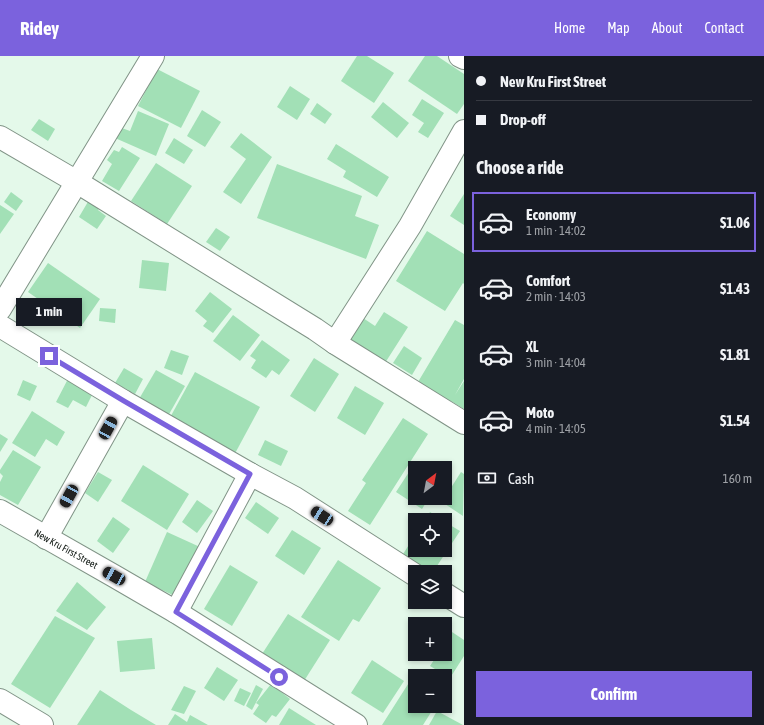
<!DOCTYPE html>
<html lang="en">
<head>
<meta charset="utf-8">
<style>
  :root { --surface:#171b24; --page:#20242c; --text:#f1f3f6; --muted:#9ea1a6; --line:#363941; --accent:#7b62dd }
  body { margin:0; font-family:"Asap Condensed",sans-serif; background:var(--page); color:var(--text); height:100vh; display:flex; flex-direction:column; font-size:15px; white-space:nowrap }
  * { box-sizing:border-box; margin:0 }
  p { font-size:13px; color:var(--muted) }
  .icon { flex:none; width:22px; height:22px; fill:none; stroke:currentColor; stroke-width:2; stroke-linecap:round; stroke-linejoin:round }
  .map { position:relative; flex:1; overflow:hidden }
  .sheet { display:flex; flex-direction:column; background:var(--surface); width:300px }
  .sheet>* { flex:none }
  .top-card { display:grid; align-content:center; height:88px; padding:0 12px; background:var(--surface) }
  .needle { width:26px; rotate:32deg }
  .fabs { position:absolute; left:408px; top:405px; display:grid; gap:8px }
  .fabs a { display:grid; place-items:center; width:44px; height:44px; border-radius:0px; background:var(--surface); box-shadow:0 2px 6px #0003; font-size:20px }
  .end { position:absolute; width:18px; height:18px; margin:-9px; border:5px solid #7b62dd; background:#fff; box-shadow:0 0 0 2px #fff }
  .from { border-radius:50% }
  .bubble { position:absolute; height:28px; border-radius:0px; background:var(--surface); box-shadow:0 2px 6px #0003; font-size:13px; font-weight:700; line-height:28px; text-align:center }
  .car { position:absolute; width:12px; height:24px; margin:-12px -6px; border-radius:5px; box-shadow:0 0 3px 1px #0007; background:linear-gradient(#222 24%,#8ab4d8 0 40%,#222 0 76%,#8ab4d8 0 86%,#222 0) }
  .top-card b { display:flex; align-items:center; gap:14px; height:38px; font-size:15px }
  .top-card b+b { border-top:1px solid var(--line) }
  .top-card i { width:10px; height:10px; background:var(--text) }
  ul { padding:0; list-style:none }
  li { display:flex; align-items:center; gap:12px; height:60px; margin:0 8px 6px; padding:0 4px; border:2px solid transparent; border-radius:0px }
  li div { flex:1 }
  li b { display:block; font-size:15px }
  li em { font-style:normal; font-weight:700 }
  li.on { border-color:var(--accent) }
  li>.icon { width:36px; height:36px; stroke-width:1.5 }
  h2 { padding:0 12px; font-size:18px; line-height:48px }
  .pay { display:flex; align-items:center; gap:10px; height:44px; padding:0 12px; font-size:15px }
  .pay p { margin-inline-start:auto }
  .primary-button { display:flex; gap:8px; margin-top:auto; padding:8px 12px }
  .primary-button a { flex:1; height:46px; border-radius:0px; background:var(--accent); color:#fff; font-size:16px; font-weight:700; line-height:46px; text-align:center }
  header { display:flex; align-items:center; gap:24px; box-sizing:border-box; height:56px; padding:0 20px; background:var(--accent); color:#fff }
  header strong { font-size:19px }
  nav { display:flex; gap:22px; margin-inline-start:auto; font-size:14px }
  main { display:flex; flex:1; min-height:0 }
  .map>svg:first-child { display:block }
</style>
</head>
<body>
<header>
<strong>Ridey</strong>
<nav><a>Home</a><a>Map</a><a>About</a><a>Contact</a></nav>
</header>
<main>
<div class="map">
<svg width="464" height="669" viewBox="0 0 464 669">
  <rect width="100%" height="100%" fill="#e4f9ea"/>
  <g fill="#a2e0b6">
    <path d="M357 0H367L394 17 374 47 341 25Z"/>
    <path d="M425 0H437L464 18V48L457 58 408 25Z"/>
    <path d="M157 13 200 35 181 72 138 50Z"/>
    <path d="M290 30 310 43 297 64 277 51Z"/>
    <path d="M422 43 444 57 428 82 418 76 424 67 412 59Z"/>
    <path d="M383 46 409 67 397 82 371 61Z"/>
    <path d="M317 47 332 58 325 68 310 58Z"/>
    <path d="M202 54 221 66 205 91 187 80Z"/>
    <path d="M138 55 169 68 156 100 115 82 119 71 130 75Z"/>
    <path d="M39 63 55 73 48 85 31 74Z"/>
    <path d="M241 77 272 101 241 148 223 136 246 103 230 91Z"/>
    <path d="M174 82 193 94 184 108 165 97Z"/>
    <path d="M336 88 389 121 377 141 343 121 346 115 327 103Z"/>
    <path d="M122 91 140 102 119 135 102 125 112 108 107 104 114 94 119 96Z"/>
    <path d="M156 107 192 130 167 168 131 145Z"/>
    <path d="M277 108 362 140 355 160 379 169 366 203 257 162Z"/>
    <path d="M11 136 23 145 16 155 4 146Z"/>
    <path d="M464 138V169L450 160Z"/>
    <path d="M89 144 100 151 98 154 106 160 97 173 79 161Z"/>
    <path d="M0 149 14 158 0 178Z"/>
    <path d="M216 172 230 181 220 195 206 186Z"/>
    <path d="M427 175 464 198V228L463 227 445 255 396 225Z"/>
    <path d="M142 204 169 207 166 235 139 232Z"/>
    <path d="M48 207 100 243 80 272 28 236Z"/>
    <path d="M210 236 232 253 213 277 203 270 207 265 195 255Z"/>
    <path d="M100 252 116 253 115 267 99 265Z"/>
    <path d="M384 256 408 271 385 307 349 283 363 262 375 270Z"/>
    <path d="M233 259 260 279 240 305 213 285Z"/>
    <path d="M455 264 464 269V323L455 339 464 325V353L451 345 448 351 430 341 433 335 418 326Z"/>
    <path d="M262 284 290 304 279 319 272 314 266 322 251 312 256 304 250 300Z"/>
    <path d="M404 290 422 302 412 319 393 307Z"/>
    <path d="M171 294 189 300 182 319 164 312Z"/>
    <path d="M314 302 339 318 315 356 290 340Z"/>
    <path d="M124 312 143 323 135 338 115 327Z"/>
    <path d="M156 314 185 330 168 360 139 343Z"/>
    <path d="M195 316 260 351 232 403 167 367Z"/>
    <path d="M69 321 94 335 86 351 73 344 68 352 56 346Z"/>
    <path d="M23 324 37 330 30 345 17 339Z"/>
    <path d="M355 330 384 347 365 379 337 362Z"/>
    <path d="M32 355 65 376 57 390 46 383 35 401 12 387Z"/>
    <path d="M403 362 428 378 370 469 348 455 366 427 362 424Z"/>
    <path d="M0 378 8 383 0 396Z"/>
    <path d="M265 384 288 395 281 410 258 399Z"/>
    <path d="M13 394 41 411 18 449 0 439V426L3 420 0 417V414Z"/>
    <path d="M143 409 189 438 167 474 121 445Z"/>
    <path d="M98 416 112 424 98 446 85 437Z"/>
    <path d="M409 416 415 420V442H429L422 453 396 436Z"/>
    <path d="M461 416 464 418 463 460 442 446Z"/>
    <path d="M197 444 213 455 197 477 182 466Z"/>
    <path d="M256 446 279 462 268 478 245 462Z"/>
    <path d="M430 456 443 464H425Z"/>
    <path d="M113 461 130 473 113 497 97 485Z"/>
    <path d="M445 466 460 475 433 516H421L400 503 415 479V494H445Z"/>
    <path d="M292 474 321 492 304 519 275 500Z"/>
    <path d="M167 476 200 491 177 541 145 526Z"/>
    <path d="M338 504 381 532 359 566 353 563 339 585 301 561Z"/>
    <path d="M230 509 258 526 232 570 204 553Z"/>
    <path d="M77 526 106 551 87 574 56 555Z"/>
    <path d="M288 558 330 584 304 625 262 598Z"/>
    <path d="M55 560 95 582 50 652 11 628Z"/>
    <path d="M452 576 464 584V600L450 622 430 610 438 598H445V587Z"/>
    <path d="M152 582 155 613 120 616 117 585Z"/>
    <path d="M372 604 404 625 383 657 351 637Z"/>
    <path d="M217 611 238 624 224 645 204 632Z"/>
    <path d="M410 625 415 629V650H435L423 669H382Z"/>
    <path d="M271 628 290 643 276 661 272 659 266 667 253 658 259 649 256 647Z"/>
    <path d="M256 629 263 633 252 654 246 650Z"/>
    <path d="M184 630 196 635 184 658 171 654Z"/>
    <path d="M240 632 251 637 244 650 234 645Z"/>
    <path d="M100 634 131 654 156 669H77Z"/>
    <path d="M289 652 316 669H279Z"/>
    <path d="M437 655 463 669H429Z"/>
    <path d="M175 658 187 666 190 659 208 669H168Z"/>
  </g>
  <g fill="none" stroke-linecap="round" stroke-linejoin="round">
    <defs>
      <g id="street">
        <path d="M460 0 464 2"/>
        <path d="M0 81 77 126 315 273 335 287 464 367"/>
        <path d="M0 253 153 0"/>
        <path d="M0 270 123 345 250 418 295 442 415 519"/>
        <path d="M335 287 410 170 464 75"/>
        <path d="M0 455 114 520 176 556 356 669"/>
        <path d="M46 482 123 345"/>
        <path d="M445 538 464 550"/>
        <path d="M176 556 250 418"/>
        <path d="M0 644 42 669"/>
      </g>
    </defs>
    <use href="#street" stroke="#819487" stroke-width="24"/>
    <use href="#street" stroke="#fff" stroke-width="22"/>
  </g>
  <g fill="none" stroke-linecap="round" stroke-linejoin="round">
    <path stroke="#7b62dd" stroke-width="5" d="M49 300 124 345 250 418 176 556 279 621"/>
  </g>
  <g text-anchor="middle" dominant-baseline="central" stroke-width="4" stroke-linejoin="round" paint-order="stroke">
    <g font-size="10" fill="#101813" stroke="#fff">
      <text transform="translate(66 493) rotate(29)">New Kru First Street</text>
    </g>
  </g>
</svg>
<div class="fabs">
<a><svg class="needle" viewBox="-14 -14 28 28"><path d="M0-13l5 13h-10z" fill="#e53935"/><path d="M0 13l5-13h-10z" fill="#9ea1a6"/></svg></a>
<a><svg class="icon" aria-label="locate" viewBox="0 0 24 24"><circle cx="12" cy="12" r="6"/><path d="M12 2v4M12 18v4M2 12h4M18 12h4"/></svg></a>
<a><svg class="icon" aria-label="layers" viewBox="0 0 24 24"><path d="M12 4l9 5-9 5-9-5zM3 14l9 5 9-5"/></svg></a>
<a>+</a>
<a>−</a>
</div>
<i class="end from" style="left:279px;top:621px"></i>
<i class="end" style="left:49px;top:300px"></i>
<div class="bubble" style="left:16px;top:242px;width:66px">1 min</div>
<i class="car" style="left:108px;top:372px;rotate:29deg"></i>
<i class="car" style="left:69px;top:440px;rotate:209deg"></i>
<i class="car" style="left:322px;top:460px;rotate:303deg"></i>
<i class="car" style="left:114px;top:520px;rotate:299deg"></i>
</div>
<section class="sheet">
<div class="top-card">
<b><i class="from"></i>New Kru First Street</b>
<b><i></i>Drop-off</b>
</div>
<h2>Choose a ride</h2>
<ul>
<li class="on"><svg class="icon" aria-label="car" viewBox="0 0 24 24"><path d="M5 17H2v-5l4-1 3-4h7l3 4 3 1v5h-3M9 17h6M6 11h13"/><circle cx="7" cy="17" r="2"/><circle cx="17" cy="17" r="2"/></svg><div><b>Economy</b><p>1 min · 14:02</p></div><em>$1.06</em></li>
<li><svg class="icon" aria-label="car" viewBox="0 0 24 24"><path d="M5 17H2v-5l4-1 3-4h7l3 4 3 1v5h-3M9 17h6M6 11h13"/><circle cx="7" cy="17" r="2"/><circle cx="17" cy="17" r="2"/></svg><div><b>Comfort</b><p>2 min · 14:03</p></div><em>$1.43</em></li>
<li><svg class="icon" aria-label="car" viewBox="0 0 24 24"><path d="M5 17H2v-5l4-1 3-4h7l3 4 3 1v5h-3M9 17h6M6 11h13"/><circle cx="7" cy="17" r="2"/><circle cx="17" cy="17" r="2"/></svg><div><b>XL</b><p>3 min · 14:04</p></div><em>$1.81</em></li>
<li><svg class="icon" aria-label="car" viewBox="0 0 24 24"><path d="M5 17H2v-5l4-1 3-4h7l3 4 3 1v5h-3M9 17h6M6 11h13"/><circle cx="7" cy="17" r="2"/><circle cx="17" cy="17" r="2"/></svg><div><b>Moto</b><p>4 min · 14:05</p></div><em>$1.54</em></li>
</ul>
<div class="pay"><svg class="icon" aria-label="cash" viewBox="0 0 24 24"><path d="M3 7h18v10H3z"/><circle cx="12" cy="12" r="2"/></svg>Cash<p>160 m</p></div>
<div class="primary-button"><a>Confirm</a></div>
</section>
</main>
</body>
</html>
